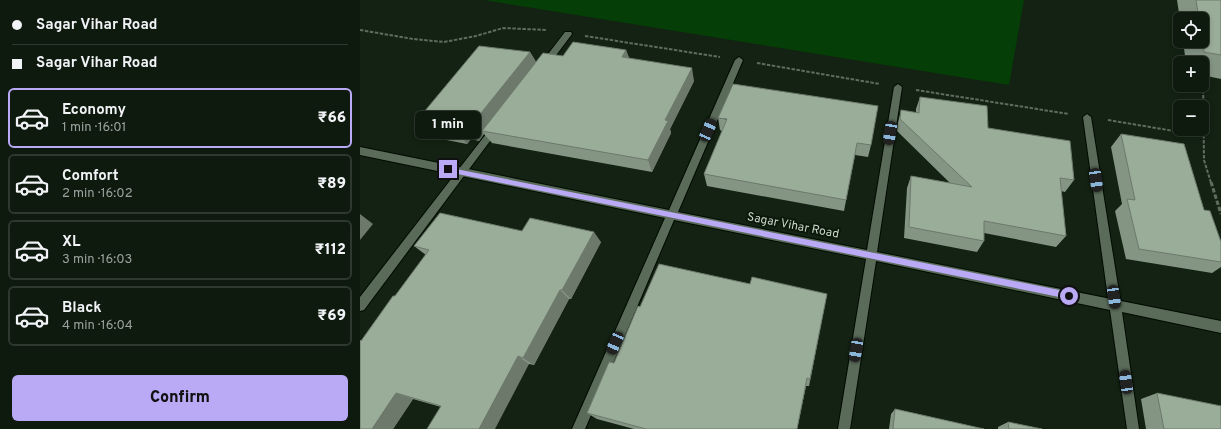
<!DOCTYPE html>
<html lang="en">
<head>
<meta charset="utf-8">
<style>
  :root { --surface:#0e1a0e; --page:#1c271c; --text:#f1f3f6; --muted:#9ba19e; --line:#2e382e; --accent:#baaaf6 }
  body { margin:0; font-family:Overpass,sans-serif; background:var(--page); color:var(--text); height:100vh; display:flex; flex-direction:column; font-size:15px; white-space:nowrap }
  * { box-sizing:border-box; margin:0 }
  p { font-size:13px; color:var(--muted) }
  .icon { flex:none; width:22px; height:22px; fill:none; stroke:currentColor; stroke-width:2; stroke-linecap:round; stroke-linejoin:round }
  .map { position:relative; flex:1; overflow:hidden }
  .drawer { display:flex; flex-direction:column; background:var(--surface); width:360px }
  .drawer>* { flex:none }
  .top-card { display:grid; align-content:center; height:88px; padding:0 12px; background:var(--surface) }
  .tools { position:absolute; left:813px; top:12px; display:grid; gap:8px }
  .tools a { display:grid; place-items:center; width:36px; height:36px; border-radius:6px; background:var(--surface); box-shadow:0 2px 6px #0003,0 0 0 1px var(--line); font-size:20px }
  .end { position:absolute; width:18px; height:18px; margin:-9px; border:5px solid #baaaf6; background:#111; box-shadow:0 0 0 2px #111 }
  .from { border-radius:50% }
  .bubble { position:absolute; height:28px; border-radius:6px; background:var(--surface); box-shadow:0 2px 6px #0003,0 0 0 1px var(--line); font-size:13px; font-weight:800; line-height:28px; text-align:center }
  .car { position:absolute; width:12px; height:24px; margin:-12px -6px; border-radius:5px; box-shadow:0 0 3px 1px #0007; background:linear-gradient(#222 24%,#8ab4d8 0 40%,#222 0 76%,#8ab4d8 0 86%,#222 0) }
  .top-card b { display:flex; align-items:center; gap:14px; height:38px; font-size:15px }
  .top-card b+b { border-top:1px solid var(--line) }
  .top-card i { width:10px; height:10px; background:var(--text) }
  ul { padding:0; list-style:none }
  li { display:flex; align-items:center; gap:12px; height:60px; margin:0 8px 6px; padding:0 4px; border:2px solid var(--line); border-radius:6px }
  li div { flex:1 }
  li b { display:block; font-size:15px }
  li em { font-style:normal; font-weight:800 }
  li.active { border-color:var(--accent) }
  li>.icon { width:36px; height:36px; stroke-width:1.5 }
  .action { display:flex; gap:8px; margin-top:auto; padding:8px 12px }
  .action a { flex:1; height:46px; border-radius:6px; background:var(--accent); color:#111; font-size:16px; font-weight:800; line-height:46px; text-align:center }
  main { display:flex; flex:1; min-height:0 }
  .map>svg:first-child { display:block }
</style>
</head>
<body>
<main>
<section class="drawer">
<div class="top-card">
<b><i class="from"></i>Sagar Vihar Road</b>
<b><i></i>Sagar Vihar Road</b>
</div>
<ul>
<li class="active"><svg class="icon" aria-label="car" viewBox="0 0 24 24"><path d="M5 17H2v-5l4-1 3-4h7l3 4 3 1v5h-3M9 17h6M6 11h13"/><circle cx="7" cy="17" r="2"/><circle cx="17" cy="17" r="2"/></svg><div><b>Economy</b><p>1 min · 16:01</p></div><em>₹66</em></li>
<li><svg class="icon" aria-label="car" viewBox="0 0 24 24"><path d="M5 17H2v-5l4-1 3-4h7l3 4 3 1v5h-3M9 17h6M6 11h13"/><circle cx="7" cy="17" r="2"/><circle cx="17" cy="17" r="2"/></svg><div><b>Comfort</b><p>2 min · 16:02</p></div><em>₹89</em></li>
<li><svg class="icon" aria-label="car" viewBox="0 0 24 24"><path d="M5 17H2v-5l4-1 3-4h7l3 4 3 1v5h-3M9 17h6M6 11h13"/><circle cx="7" cy="17" r="2"/><circle cx="17" cy="17" r="2"/></svg><div><b>XL</b><p>3 min · 16:03</p></div><em>₹112</em></li>
<li><svg class="icon" aria-label="car" viewBox="0 0 24 24"><path d="M5 17H2v-5l4-1 3-4h7l3 4 3 1v5h-3M9 17h6M6 11h13"/><circle cx="7" cy="17" r="2"/><circle cx="17" cy="17" r="2"/></svg><div><b>Black</b><p>4 min · 16:04</p></div><em>₹69</em></li>
</ul>
<div class="action"><a>Confirm</a></div>
</section>
<div class="map">
<svg width="861" height="429" viewBox="0 0 861 429">
  <rect width="100%" height="100%" fill="#132212"/>
  <path fill="#053e06" d="M124 0H664L649 85Z"/>
  <g fill="none" stroke-linecap="round" stroke-linejoin="round">
    <defs>
      <g id="lane">
        <path d="M205 32H211L212 34 188 66H182V62Z"/>
        <path d="M727 114 731 117 761 305 759 309 755 310 751 309 749 305 723 117Z"/>
        <path d="M136 124 139 125 140 127 139 129 4 310 0 311V297L133 125Z"/>
      </g>
      <path id="street" d="M379 57 383 60 318 212 507 250 534 87 538 84 542 87 517 252 861 321V333L762 312 779 429H767L750 310 516 261 490 429H478L506 259 314 220 225 429H212L305 218 0 155V147L309 210 375 60Z"/>
    </defs>
    <use href="#lane" stroke="#010b01" stroke-width="2"/>
    <use href="#street" stroke="#010b01" stroke-width="2"/>
    <g stroke="#5f6c5e" stroke-width="2" stroke-dasharray="3.5 1.5" stroke-linecap="butt">
      <path d="M0 30 53 39 84 42 116 36 143 28 186 30"/>
      <path d="M225 36 360 57"/>
      <path d="M397 63 520 84"/>
      <path d="M843 75 844 160 851 183"/>
      <path d="M556 90 709 114"/>
      <path d="M748 120 844 136"/>
    </g>
    <path stroke="#5f6c5e" stroke-width="3" stroke-dasharray="4.5 2" stroke-linecap="butt" d="M851 182 861 214"/>
    <use href="#lane" fill="#5a6c59" fill-rule="evenodd"/>
    <use href="#street" fill="#5a6c59" fill-rule="evenodd"/>
  </g>
  <g fill="#849584">
    <path d="M817 0H861V79L842 75V63H826L823 41H842V19L820 20Z"/>
    <path d="M266 50 269 58 334 81 310 129 311 133 292 172 132 143 124 134 119 141 111 139 107 144 66 136 54 124 170 52 176 62 203 56Z"/>
    <path d="M560 97 628 128 714 180 705 192 701 191 706 236 696 247 624 233V241L617 252 544 238 547 188 551 176 590 183 537 131 538 123 541 110 556 113V109Z"/>
    <path d="M358 118 511 145 508 157 495 155 484 211 347 186 344 174 362 131 360 130Z"/>
    <path d="M761 134 844 210 861 242V267L852 273 766 259 755 211 762 204 751 147Z"/>
    <path d="M162 231 241 242 211 299H209L174 365 169 364 81 407 53 399 33 429 35 296 66 255 54 246Z"/>
    <path d="M465 304 449 386H446L437 429H274L237 419 227 413 254 363 280 307Z"/>
    <path d="M797 393 861 429H786L781 399Z"/>
    <path d="M535 409 624 429H529L531 414Z"/>
    <path d="M648 422 682 429H638V427Z"/>
  </g>
  <g fill="#6c796b">
    <path d="M266 50 271 63 262 57Z"/>
    <path d="M170 52 178 65 122 131 124 134 119 141 109 128Z"/>
    <path d="M332 68 334 81 310 129 311 133 292 172 288 160 305 120Z"/>
    <path d="M100 127 111 139 107 144 97 131Z"/>
    <path d="M0 214 13 224 0 240Z"/>
    <path d="M234 232 241 242 211 299 202 290Z"/>
    <path d="M200 290 209 299 174 365 163 358Z"/>
    <path d="M467 294 465 304 449 386 450 379Z"/>
    <path d="M158 356 169 364 135 429H119Z"/>
    <path d="M447 378 446 386 437 429Z"/>
    <path d="M36 393 53 399 33 429H12Z"/>
  </g>
  <g fill="#9aad99" stroke="#6c796b">
    <path d="M836 0H861V55L844 52 842 37V19H839Z"/>
    <path d="M213 42 266 50 262 57 332 68 305 120 308 121 288 160 122 131 183 53 203 56Z"/>
    <path d="M119 46 170 52 109 128 100 127 97 131 54 124Z"/>
    <path d="M373 84 518 106 511 145 497 143 486 200 344 174 367 119 358 118Z"/>
    <path d="M560 97 627 106 628 128 710 141 714 180 700 178 706 236 624 221V241L549 227 551 176 612 187 540 119 541 110 559 113Z"/>
    <path d="M761 134 824 144 844 210 850 211 861 242V262L779 249 767 199 775 200Z"/>
    <path d="M80 213 162 231 170 218 234 232 202 290H200L163 358 158 356 119 429H67L81 406 36 393 12 429H0V340L1 341 33 296H35L69 250 54 246Z"/>
    <path d="M299 264 390 284 392 277 467 294 450 379 447 378 437 429H286L227 413 249 362 254 363 278 306 280 307Z"/>
    <path d="M797 393 861 406V429H804Z"/>
    <path d="M535 409 624 429H533Z"/>
    <path d="M648 422 682 429H649Z"/>
  </g>
  <path fill="#baaaf6" d="M86 167 709 292 713 296 709 299 88 172 85 169Z"/>
  <g text-anchor="middle" dominant-baseline="central" stroke-width="4" stroke-linejoin="round" paint-order="stroke">
    <g font-size="12" fill="#cdd7cc" stroke="#0a1909">
      <text transform="translate(433 226) rotate(11)">Sagar Vihar Road</text>
    </g>
  </g>
</svg>
<div class="tools">
<a><svg class="icon" aria-label="locate" viewBox="0 0 24 24"><circle cx="12" cy="12" r="6"/><path d="M12 2v4M12 18v4M2 12h4M18 12h4"/></svg></a>
<a>+</a>
<a>−</a>
</div>
<i class="end from" style="left:709px;top:296px"></i>
<i class="end" style="left:88px;top:169px"></i>
<div class="bubble" style="left:55px;top:111px;width:66px">1 min</div>
<i class="car" style="left:348px;top:130px;rotate:24deg"></i>
<i class="car" style="left:530px;top:133px;rotate:189deg"></i>
<i class="car" style="left:736px;top:180px;rotate:172deg"></i>
<i class="car" style="left:754px;top:297px;rotate:172deg"></i>
<i class="car" style="left:255px;top:343px;rotate:204deg"></i>
<i class="car" style="left:496px;top:350px;rotate:189deg"></i>
<i class="car" style="left:766px;top:382px;rotate:352deg"></i>
</div>
</main>
</body>
</html>
